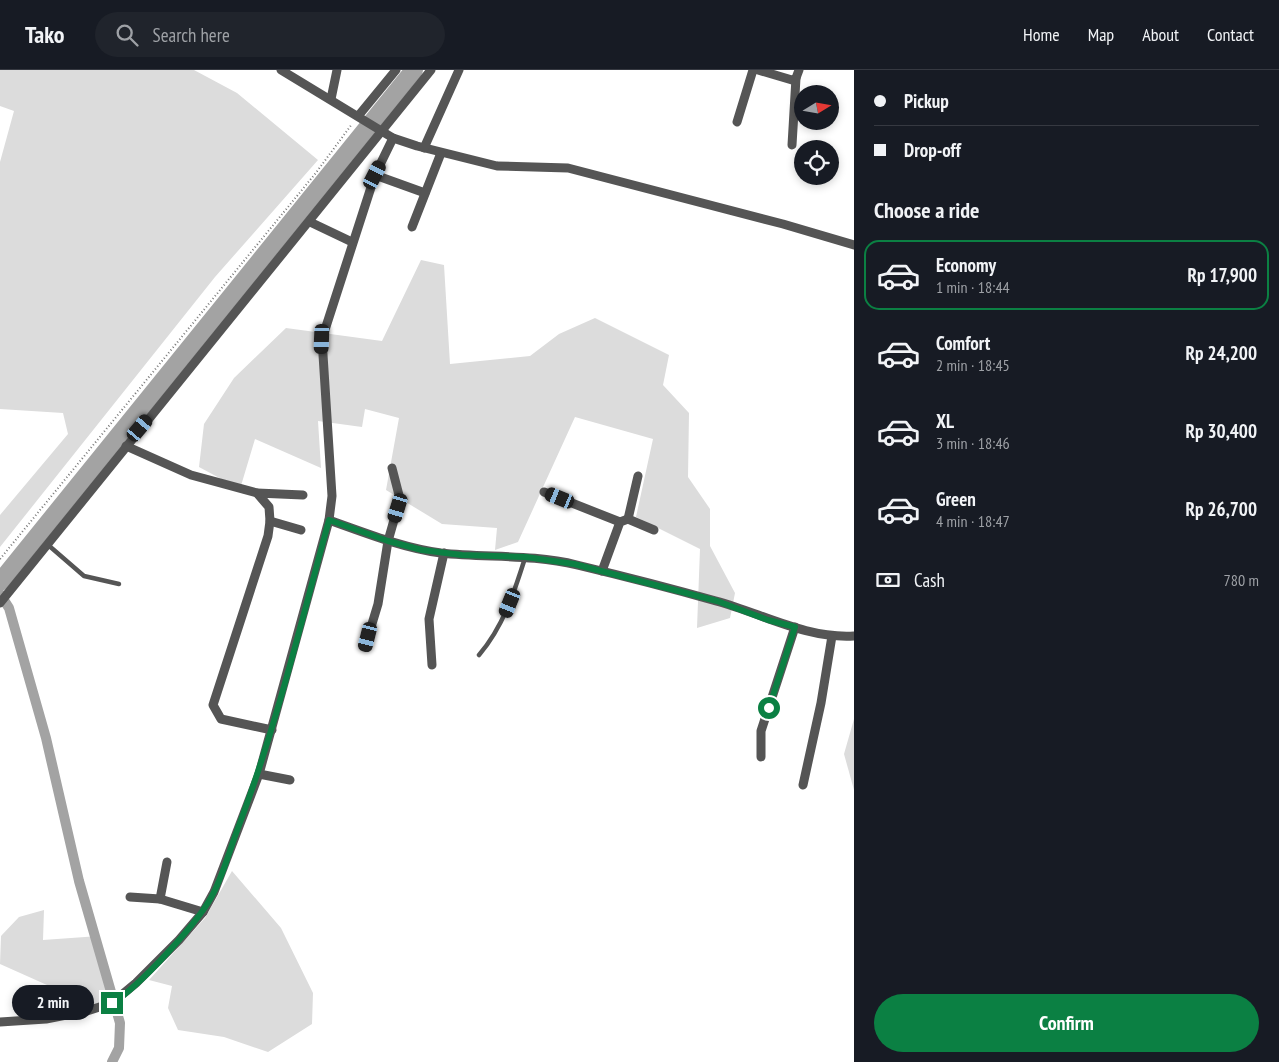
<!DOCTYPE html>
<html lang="en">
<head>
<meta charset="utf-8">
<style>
  :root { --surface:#171b24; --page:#20242c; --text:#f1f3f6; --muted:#9ea1a6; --line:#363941; --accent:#0b8043 }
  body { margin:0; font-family:"PT Sans Narrow",sans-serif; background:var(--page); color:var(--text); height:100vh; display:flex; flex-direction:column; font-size:19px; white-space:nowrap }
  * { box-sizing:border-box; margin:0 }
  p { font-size:16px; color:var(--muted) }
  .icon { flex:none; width:28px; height:28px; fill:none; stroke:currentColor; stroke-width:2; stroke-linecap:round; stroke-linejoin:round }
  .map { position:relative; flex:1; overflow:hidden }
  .details { display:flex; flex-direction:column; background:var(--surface); width:425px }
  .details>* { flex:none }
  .hud { display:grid; align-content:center; height:110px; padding:0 20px; background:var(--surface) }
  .needle { width:32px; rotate:79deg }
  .tools { position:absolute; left:794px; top:15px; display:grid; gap:10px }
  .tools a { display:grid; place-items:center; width:45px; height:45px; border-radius:50%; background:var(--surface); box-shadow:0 2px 8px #0003; font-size:25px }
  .end { position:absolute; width:22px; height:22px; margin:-11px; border:6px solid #0b8043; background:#fff; box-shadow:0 0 0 2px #fff }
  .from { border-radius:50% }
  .bubble { position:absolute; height:35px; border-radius:18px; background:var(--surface); box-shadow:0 2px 8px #0003; font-size:16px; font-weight:800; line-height:35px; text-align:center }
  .car { position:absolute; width:15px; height:30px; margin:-15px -8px; border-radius:6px; box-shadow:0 0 4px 1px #0007; background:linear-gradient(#222 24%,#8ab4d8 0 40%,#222 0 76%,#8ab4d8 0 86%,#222 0) }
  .hud b { display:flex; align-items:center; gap:18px; height:48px; font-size:19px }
  .hud b+b { border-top:1px solid var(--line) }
  .hud i { width:12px; height:12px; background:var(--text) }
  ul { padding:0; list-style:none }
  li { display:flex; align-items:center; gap:15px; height:70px; margin:0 10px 8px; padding:0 10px; border:2px solid transparent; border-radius:15px }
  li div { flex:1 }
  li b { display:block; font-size:19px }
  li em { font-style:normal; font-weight:800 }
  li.active { border-color:var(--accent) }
  li>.icon { width:45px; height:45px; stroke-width:1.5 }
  h2 { padding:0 20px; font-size:22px; line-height:60px }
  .pay { display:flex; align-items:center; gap:12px; height:55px; padding:0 20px; font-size:19px }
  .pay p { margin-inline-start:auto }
  .cta { display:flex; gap:10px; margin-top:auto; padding:10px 20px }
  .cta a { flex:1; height:58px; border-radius:30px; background:var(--accent); color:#fff; font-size:20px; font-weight:800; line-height:58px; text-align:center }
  header { display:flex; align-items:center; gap:30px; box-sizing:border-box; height:70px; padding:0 25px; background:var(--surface); border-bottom:1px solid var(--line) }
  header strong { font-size:24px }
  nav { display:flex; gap:28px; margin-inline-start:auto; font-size:18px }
  .search { width:350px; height:45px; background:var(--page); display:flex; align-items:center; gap:12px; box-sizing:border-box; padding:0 18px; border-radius:28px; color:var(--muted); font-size:19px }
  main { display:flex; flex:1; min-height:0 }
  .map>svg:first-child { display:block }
</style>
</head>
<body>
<header>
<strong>Tako</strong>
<div class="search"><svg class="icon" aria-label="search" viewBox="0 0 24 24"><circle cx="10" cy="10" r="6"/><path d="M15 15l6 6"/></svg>Search here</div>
<nav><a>Home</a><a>Map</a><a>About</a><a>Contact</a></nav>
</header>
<main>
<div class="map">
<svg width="854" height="992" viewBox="0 0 854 992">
  <rect width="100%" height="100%" fill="#fff"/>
  <g fill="#dcdcdc">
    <path d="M0 0H194L237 23 318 90 215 207 0 477V445L68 364 63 343 0 339V92L14 41 0 36Z"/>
    <path d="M421 190 444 195 450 294 530 286 559 264 595 248 669 285 663 315 689 343 688 407 710 439V476L735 523 730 548 697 558 700 479 636 447 653 369 575 347 518 472 495 480 497 458 442 454 386 420 399 348 365 339 362 357 318 351 321 398 255 369 240 419 199 397 204 354 234 308 286 258 382 271Z"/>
    <path d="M854 649V720L844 684Z"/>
    <path d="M232 801 281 858 313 923 312 954 268 982 224 967 178 960 168 938 172 916 149 910 205 848Z"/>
    <path d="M44 840 43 870 99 866 114 927 98 940 50 952 47 915 0 894 1 866 19 847Z"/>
  </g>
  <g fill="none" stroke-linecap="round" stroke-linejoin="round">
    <path stroke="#a3a3a3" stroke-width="10" d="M0 524 9 538 46 668 79 811 120 953 119 978 112 992"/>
    <path stroke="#a3a3a3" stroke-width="18" d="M0 512 414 0"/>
    <path stroke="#777" stroke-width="2" stroke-dasharray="1 2.5" stroke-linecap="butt" d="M0 489 315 104 352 54"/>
    <g stroke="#555" stroke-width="4.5">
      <path d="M47 474 84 506 119 514"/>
      <path d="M479 585C503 557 514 523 525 488"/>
    </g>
    <g stroke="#555" stroke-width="9">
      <path d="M281 0 393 68 417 76 497 96 568 98 783 154 854 175"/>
      <path d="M758 0 792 10 796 8 799 0"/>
      <path d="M331 29 337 0"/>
      <path d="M359 45 396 0"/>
      <path d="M737 52 753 0"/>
      <path d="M792 75 796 8"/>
      <path d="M424 78 459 0"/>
      <path d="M375 105 425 123"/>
      <path d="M310 152 352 172"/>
      <path d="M412 157 441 83"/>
      <path d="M126 376 191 405 257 423 269 437 270 451 268 466 213 635 221 649 272 660"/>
      <path d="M544 422 620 452"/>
      <path d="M257 423 303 425"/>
      <path d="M628 449 638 406"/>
      <path d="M329 450C366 463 403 478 441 483 487 488 532 484 577 495 623 506 670 518 716 531 761 543 806 569 854 566"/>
      <path d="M270 451 301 460"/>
      <path d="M602 501 620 452 628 449 654 460"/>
      <path d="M0 533 431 0"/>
      <path d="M365 577 378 534 388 471 400 429 392 398"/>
      <path d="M432 595 429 549 444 483"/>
      <path d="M761 687V661L795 557"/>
      <path d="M259 704 290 710"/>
      <path d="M803 715 821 633 832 566"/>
      <path d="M130 827 160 829 203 842"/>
      <path d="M160 829 167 792"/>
      <path d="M0 952 46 949 87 941 112 933 136 913 179 870 203 842 214 822 259 704 329 450 332 426 322 269 375 105 393 68"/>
    </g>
  </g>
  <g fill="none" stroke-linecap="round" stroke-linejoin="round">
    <path stroke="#0b8043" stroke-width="6" d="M112 933C138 918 201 850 214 822 224 802 230 779 238 758 276 658 301 553 329 450L388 471 422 480 462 485 526 487 574 494 717 531 768 550 795 557 769 638"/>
  </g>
</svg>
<div class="tools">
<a><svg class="needle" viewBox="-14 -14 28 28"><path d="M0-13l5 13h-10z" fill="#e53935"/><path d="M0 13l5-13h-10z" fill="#9ea1a6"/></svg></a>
<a><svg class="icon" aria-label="locate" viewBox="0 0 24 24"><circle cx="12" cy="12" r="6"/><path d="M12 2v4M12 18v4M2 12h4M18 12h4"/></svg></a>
</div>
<i class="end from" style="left:769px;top:638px"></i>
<i class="end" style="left:112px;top:933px"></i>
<div class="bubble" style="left:12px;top:915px;width:82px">2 min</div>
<i class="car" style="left:375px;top:105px;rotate:27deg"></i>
<i class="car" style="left:322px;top:269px;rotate:182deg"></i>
<i class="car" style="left:140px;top:358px;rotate:40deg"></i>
<i class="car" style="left:560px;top:428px;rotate:292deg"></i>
<i class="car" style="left:398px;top:438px;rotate:197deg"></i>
<i class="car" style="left:510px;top:533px;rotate:202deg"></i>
<i class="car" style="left:368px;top:567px;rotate:194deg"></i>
</div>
<section class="details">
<div class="hud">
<b><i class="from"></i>Pickup</b>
<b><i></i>Drop-off</b>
</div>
<h2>Choose a ride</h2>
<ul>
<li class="active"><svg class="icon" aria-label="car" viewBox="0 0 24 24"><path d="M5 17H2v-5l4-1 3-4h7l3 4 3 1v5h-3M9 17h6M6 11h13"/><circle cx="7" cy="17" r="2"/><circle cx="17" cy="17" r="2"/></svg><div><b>Economy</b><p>1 min · 18:44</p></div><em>Rp 17,900</em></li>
<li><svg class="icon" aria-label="car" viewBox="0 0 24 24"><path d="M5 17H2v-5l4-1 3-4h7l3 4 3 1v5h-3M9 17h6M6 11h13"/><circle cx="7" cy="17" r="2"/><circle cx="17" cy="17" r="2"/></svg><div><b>Comfort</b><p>2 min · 18:45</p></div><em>Rp 24,200</em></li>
<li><svg class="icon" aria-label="car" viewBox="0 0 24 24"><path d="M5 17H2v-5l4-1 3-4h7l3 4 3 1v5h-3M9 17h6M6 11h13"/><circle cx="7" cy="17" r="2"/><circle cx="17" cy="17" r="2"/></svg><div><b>XL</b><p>3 min · 18:46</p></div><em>Rp 30,400</em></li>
<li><svg class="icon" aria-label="car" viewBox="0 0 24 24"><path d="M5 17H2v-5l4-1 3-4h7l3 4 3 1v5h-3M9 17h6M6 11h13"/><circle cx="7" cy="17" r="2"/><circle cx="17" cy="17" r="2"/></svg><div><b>Green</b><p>4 min · 18:47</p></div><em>Rp 26,700</em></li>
</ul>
<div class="pay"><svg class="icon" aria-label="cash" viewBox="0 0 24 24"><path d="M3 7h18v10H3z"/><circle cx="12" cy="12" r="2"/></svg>Cash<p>780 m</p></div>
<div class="cta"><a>Confirm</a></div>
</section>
</main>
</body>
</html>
